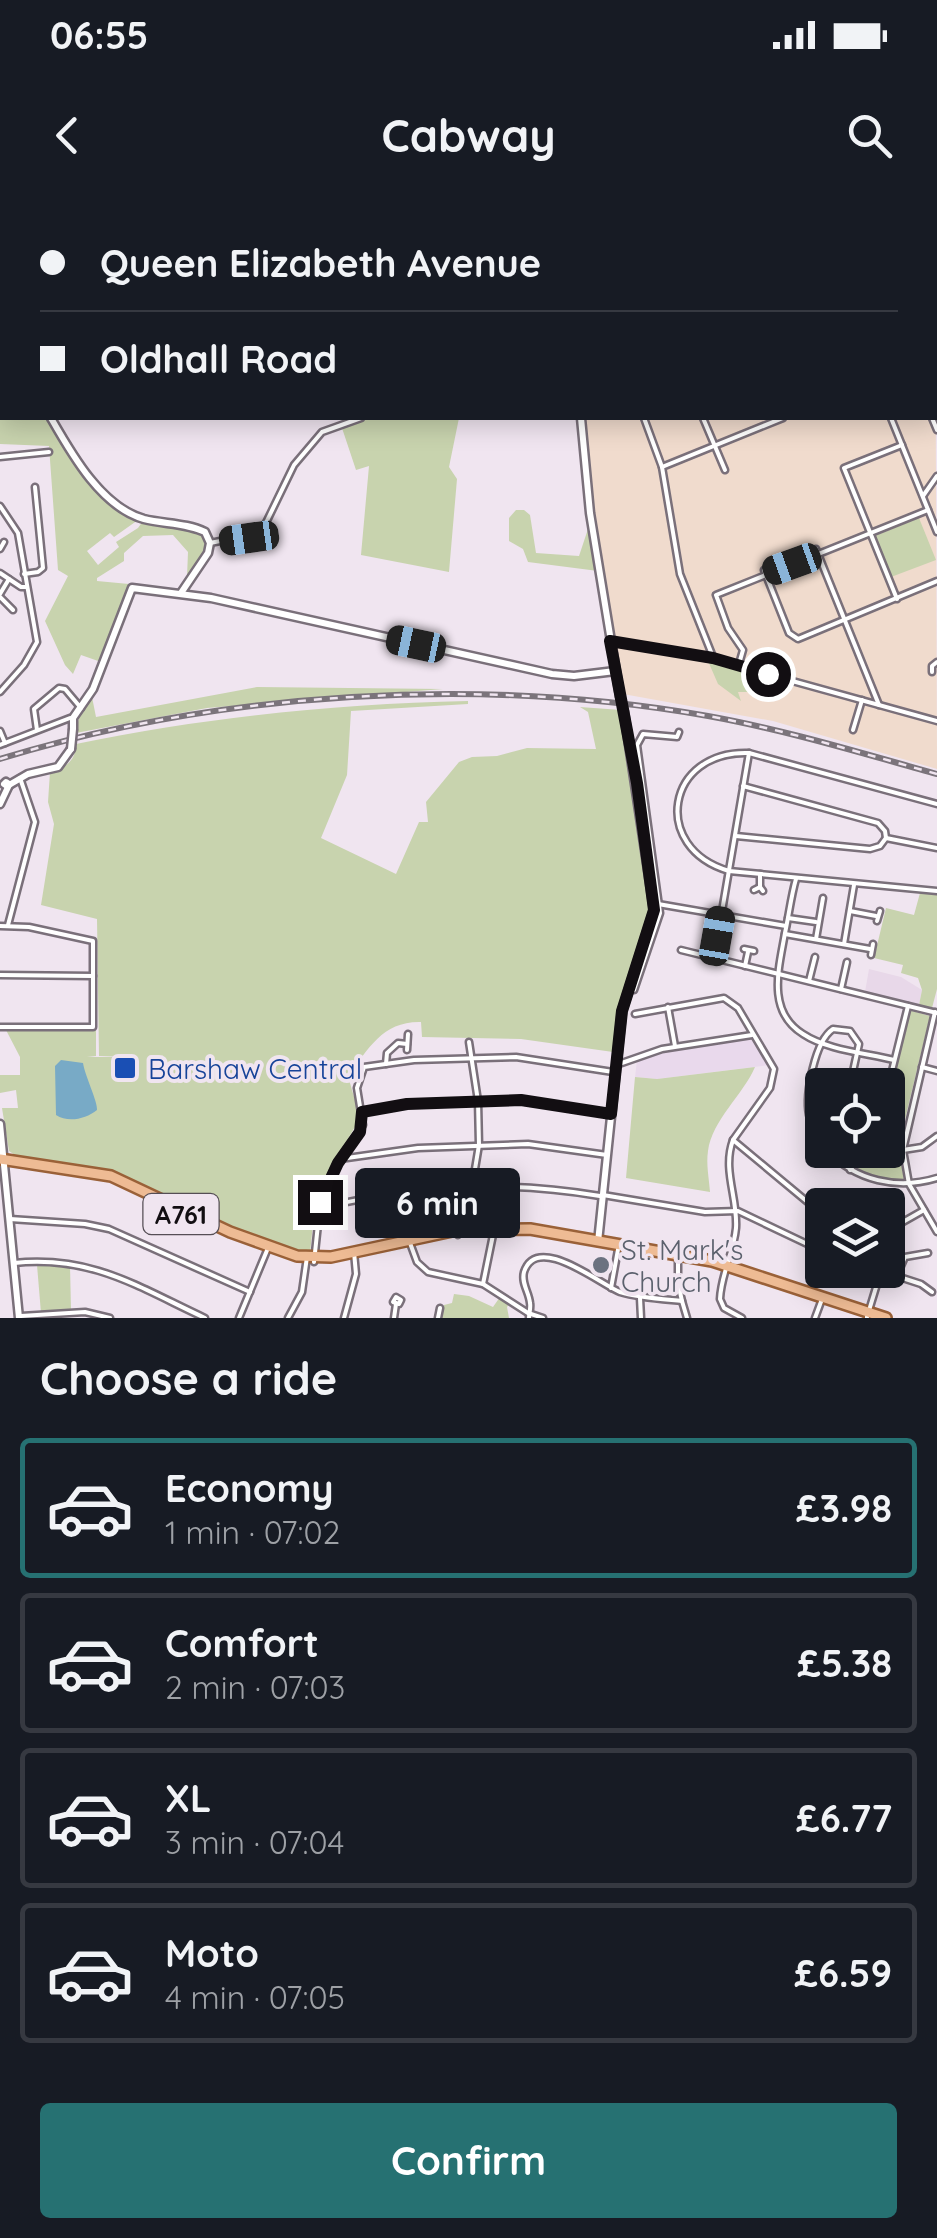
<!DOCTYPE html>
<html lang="en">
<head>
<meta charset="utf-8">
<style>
  :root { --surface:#171b24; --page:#242831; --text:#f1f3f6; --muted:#9ea1a6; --line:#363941; --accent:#267172 }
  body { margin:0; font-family:Quicksand,sans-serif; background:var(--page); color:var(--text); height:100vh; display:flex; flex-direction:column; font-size:38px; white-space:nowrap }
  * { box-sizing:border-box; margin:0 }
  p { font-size:32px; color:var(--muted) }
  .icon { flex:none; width:55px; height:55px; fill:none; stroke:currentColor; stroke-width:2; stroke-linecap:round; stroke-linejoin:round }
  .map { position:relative; height:1118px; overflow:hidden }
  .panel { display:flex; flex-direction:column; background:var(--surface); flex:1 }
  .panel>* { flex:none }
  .hud { position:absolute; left:0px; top:0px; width:938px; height:220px; box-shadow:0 5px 25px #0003; display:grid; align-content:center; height:220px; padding:0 40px; background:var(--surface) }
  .controls { position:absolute; left:805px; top:868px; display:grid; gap:20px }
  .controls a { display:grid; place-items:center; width:100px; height:100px; border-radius:10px; background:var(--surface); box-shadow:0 5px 25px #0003; font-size:50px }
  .end { position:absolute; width:45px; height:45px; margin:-22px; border:12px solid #120e12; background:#fff; box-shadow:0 0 0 5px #fff }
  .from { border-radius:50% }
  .bubble { position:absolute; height:70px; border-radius:10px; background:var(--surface); box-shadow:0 5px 25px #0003; font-size:32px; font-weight:700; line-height:70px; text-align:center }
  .car { position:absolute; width:30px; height:60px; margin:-30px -15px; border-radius:12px; box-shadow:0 0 8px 2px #0007; background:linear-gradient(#222 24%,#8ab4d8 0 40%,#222 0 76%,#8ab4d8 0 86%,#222 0) }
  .hud b { display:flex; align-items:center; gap:35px; height:95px; font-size:38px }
  .hud b+b { border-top:2px solid var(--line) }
  .hud i { width:25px; height:25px; background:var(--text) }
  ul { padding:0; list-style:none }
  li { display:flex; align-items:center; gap:30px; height:140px; margin:0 20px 15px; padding:0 20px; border:5px solid var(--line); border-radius:10px }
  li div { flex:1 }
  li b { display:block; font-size:38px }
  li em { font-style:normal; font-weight:700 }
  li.active { border-color:var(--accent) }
  li>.icon { width:90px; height:90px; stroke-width:1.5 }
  h2 { padding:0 40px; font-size:45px; line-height:120px }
  .cta { display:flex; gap:20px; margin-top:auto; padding:20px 40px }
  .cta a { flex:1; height:115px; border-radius:10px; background:var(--accent); color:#fff; font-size:40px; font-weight:700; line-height:115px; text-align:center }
  .status { display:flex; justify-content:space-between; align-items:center; height:70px; padding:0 50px; background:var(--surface); direction:ltr }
  .status svg { height:28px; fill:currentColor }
  header { display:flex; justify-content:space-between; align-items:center; height:130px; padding:0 40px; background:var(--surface); font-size:45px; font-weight:700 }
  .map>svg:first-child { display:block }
</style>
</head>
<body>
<div class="status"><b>06:55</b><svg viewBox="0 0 49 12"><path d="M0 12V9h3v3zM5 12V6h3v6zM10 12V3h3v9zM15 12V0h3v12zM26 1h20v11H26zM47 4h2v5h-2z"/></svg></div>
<header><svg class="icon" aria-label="back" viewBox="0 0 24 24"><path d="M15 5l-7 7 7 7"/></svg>Cabway<svg class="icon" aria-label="search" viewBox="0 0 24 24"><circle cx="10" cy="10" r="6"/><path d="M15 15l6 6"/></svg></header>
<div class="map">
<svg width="937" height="1118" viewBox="0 0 937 1118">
  <rect width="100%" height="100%" fill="#f0e5f0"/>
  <path fill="#e8d8e9" d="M869 769 901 777 922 790 919 805 865 792Z"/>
  <path fill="#f0dbcd" d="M935 3 937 569 773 521 623 494 591 310 580 218H935Z"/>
  <path fill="#e9d9ec" d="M751 839 769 865 657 879 635 877 637 860 648 855Z"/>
  <g fill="#c8d3ae">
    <path d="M0 210 2 218H48C69 256 97 301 138 320L114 337 110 333 87 351 98 365 119 347 116 342 138 328 143 321 199 332 205 337V353L187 377 188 352 173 335 143 336 124 353V361L97 378V381L129 384 101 462 81 455 73 474 65 465 45 421 68 376 58 370 49 246 0 244Z"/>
    <path d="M370 218H459L449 267 457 279 449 372 361 355 369 266 356 270 342 228Z"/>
    <path d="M516 310H524L530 315 536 353 579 356 590 323 598 371 528 362 523 349 509 341V318Z"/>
    <path d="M919 318 936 360 891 377 875 336Z"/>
    <path d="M708 461 796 485 754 487 752 492H738L741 501 718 484Z"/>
    <path d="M257 487 443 489 207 508 76 533 79 517 92 497 96 517Z"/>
    <path d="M468 501V504L351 511 347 575 321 638 396 674 419 622H428L426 602 459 562 472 557 497 556 527 548 596 549 588 512 580 507 621 510 651 713 622 798 613 852 521 839 422 837 421 822C383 821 369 848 348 876L360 918 321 986 315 1004 310 1053 267 1044 115 973 18 957 9 951 2 908H18L16 890 0 893V875H20V857L6 830H96V856L87 857H127L99 856 97 719 41 705 54 624 48 602 50 572C65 568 76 561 76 544 206 517 335 504 468 501Z"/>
    <path d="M920 693 937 695V789L932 808 919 805 922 790 918 778 901 773 903 765 874 758 886 708 914 715Z"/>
    <path d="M909 810 930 816 901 936 899 951 904 980 902 981 868 975 856 967 870 950H888V896Z"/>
    <path d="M755 867C743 895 712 920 708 951 706 964 709 978 710 992L626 978 635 877 657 879Z"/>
    <path d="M37 1065H70L71 1110 41 1113Z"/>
    <path d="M454 1094 469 1096 493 1107 500 1097 510 1103 507 1107 509 1118H440L444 1105 452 1103Z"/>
  </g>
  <path fill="#78aac6" d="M61 860 83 863C85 876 98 902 97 910 86 919 68 923 56 915L55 866Z"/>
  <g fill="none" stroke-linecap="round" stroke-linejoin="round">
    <defs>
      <g id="street">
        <path d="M202 0 206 2"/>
        <path d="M577 0 608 2"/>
        <path d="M719 0 731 2"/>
        <path d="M761 0H767"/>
        <path d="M55 2 57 0"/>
        <path d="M107 2 109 0"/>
        <path d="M230 2 232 0"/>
        <path d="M437 2 441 0"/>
        <path d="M566 2V0"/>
        <path d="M615 2 616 0"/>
        <path d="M711 2 713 0"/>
        <path d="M0 6 2 3"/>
        <path d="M0 69 2 66"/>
        <path d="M0 82 2 84"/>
        <path d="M935 89 937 90"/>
        <path d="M935 136 937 137"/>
        <path d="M935 189 937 190"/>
        <path d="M644 218 662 267 680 374 713 457"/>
        <path d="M703 218 725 270"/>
        <path d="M891 218 937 332"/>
        <path d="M932 218 937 230"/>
        <path d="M0 257 49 252"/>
        <path d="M662 267 783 218"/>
        <path d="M923 296 937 276"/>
        <path d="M0 306 18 333 37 442 24 465 0 492"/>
        <path d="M210 343 261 333 294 265 322 232 361 218"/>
        <path d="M0 349 4 342"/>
        <path d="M816 349 879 505"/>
        <path d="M764 370 789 433 798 439 937 381"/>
        <path d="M0 373 21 387H26"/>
        <path d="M24 374 38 372 43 368 35 287"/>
        <path d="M0 394 9 379"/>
        <path d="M0 397 13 410"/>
        <path d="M897 399 844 268 902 245"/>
        <path d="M612 441 713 459 937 521"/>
        <path d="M739 464 743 450 728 428 716 395 928 310"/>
        <path d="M932 472V466L937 462"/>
        <path d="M37 530 34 509 59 488 65 489 81 508"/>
        <path d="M853 530 862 500"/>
        <path d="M0 531 5 543"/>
        <path d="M0 545 70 518"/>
        <path d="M743 586 878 623 885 631 886 638"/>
        <path d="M937 604 749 553C666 550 650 648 729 671L937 691"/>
        <path d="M736 636 870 649 880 646 886 638"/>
        <path d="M886 638 937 648"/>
        <path d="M796 679C791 696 789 715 785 733 779 768 766 811 803 834 827 850 866 853 894 860"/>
        <path d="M760 687V674"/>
        <path d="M754 690 760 687 763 691"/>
        <path d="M658 704 786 726"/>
        <path d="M850 711 876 716"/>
        <path d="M788 718 816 722"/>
        <path d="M877 721 880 711"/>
        <path d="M8 725 35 622 20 578"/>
        <path d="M0 726 29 727 93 741V827H0"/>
        <path d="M785 734 870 749"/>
        <path d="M816 739 823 698"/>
        <path d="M844 744 854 685"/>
        <path d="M744 749 754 751"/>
        <path d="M681 750 937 813"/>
        <path d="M871 755 873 744"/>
        <path d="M714 758 749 553"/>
        <path d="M745 766 748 752"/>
        <path d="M0 775 93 776"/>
        <path d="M809 781 815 757"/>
        <path d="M841 789 847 762"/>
        <path d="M628 790H634L660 713 637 545 643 534 677 537 679 532"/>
        <path d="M668 807 675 846"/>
        <path d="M935 812 903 950 909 984 937 1032"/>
        <path d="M635 814 724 798 738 808 774 869 770 888 733 940C722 970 738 998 736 1028 734 1052 721 1074 720 1099L724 1108 742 1118"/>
        <path d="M407 850 408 834"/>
        <path d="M386 864 387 853 398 843 407 844"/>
        <path d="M616 865 662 849 752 835"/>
        <path d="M922 867 937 871"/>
        <path d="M888 887 908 806"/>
        <path d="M363 912 407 904 521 900 611 914"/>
        <path d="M733 940 810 1004 822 1010"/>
        <path d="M822 945C816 935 811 926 809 915 805 893 815 841 833 829L850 831 859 844 850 885"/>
        <path d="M827 950C855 981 898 990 937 978"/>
        <path d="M903 950 922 947 937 936"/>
        <path d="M340 959 418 948 528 944 607 955"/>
        <path d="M850 970 866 950"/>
        <path d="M603 995 705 1012 738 1011 822 1051"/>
        <path d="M318 1008C419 986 498 979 600 996"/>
        <path d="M10 1019 85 1024 109 1029 250 1092"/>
        <path d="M894 1027 924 1010"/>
        <path d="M458 1035 457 998 475 969 479 945 478 901 469 842"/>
        <path d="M410 1043 417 1062 428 1072 483 1084 528 1113 543 1118"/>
        <path d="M314 1062 321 996 337 963 363 925 357 888 364 867 414 860 516 857 613 872"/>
        <path d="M14 1063C92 1055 138 1087 205 1118"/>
        <path d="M878 1070 921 1084 932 1092"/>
        <path d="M897 1075 905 1057 928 1053"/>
        <path d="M483 1084 494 1030"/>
        <path d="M611 1088 619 1044"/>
        <path d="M396 1097 401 1100 399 1104 393 1102Z"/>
        <path d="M640 1098 641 1118"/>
        <path d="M682 1101 687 1118"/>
        <path d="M21 1116 85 1112 110 1118"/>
        <path d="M867 1117 881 1071"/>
        <path d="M239 1118 268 1048"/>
        <path d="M288 1118 302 1092 307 1057"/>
        <path d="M344 1118 356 1074 354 1052"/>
        <path d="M394 1118 396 1104"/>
        <path d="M438 1118 440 1108"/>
        <path d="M529 1118C529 1113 531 1108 530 1103 529 1092 521 1083 524 1072 537 1032 601 1085 620 1092 640 1098 661 1099 682 1101L678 1083V1058"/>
        <path d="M815 1118 822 1099"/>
      </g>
      <g id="secondary">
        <path d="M175 0 182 2"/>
        <path d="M670 2 673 0"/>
        <path d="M935 57H937"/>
        <path d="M0 153 2 154"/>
        <path d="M51 218C71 253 101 307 144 319 164 324 187 323 205 332L210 343 208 353 181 393"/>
        <path d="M581 218 590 313 620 496"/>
        <path d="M73 529V518L93 489 132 388 211 398 552 474 574 476 615 471"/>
        <path d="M6 582 9 584 7 586 4 584Z"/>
        <path d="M9 585 28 574 58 567 71 549"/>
        <path d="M0 604 9 585"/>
        <path d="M0 924 19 1118"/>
        <path d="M598 1042 622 811 654 710 624 512"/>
      </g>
      <path id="primary" d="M0 959 111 976 230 1032 297 1056 331 1057 457 1030 530 1029 712 1061 886 1118"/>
      <g id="highway">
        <path d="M858 2 867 0"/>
        <path d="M887 2 897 0"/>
        <path d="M902 2 914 0"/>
        <path d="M0 192H2"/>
      </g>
    </defs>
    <use href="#street" stroke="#7a707a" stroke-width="9"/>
    <use href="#secondary" stroke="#7a707a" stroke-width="11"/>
    <use href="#primary" stroke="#9a6138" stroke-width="14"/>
    <use href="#highway" stroke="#9a6138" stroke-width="15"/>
    <use href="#street" stroke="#fff" stroke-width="4"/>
    <use href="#secondary" stroke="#fff" stroke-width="6"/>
    <use href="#primary" stroke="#eebb94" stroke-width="9"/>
    <use href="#highway" stroke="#e38e4c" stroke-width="10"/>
    <defs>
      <path id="rail" d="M0 559C221 491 481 476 708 516 786 530 861 553 937 574"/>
    </defs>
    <use href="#rail" stroke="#7b747b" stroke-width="6"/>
    <use href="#rail" stroke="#f0e5f0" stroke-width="2.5" stroke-dasharray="8" stroke-linecap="butt"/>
    <defs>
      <g id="secondary-bridge">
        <path d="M620 496 624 512"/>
        <path d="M71 549 73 529"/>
      </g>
    </defs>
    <use href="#secondary-bridge" stroke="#7a707a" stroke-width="11" stroke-linecap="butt"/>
    <use href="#secondary-bridge" stroke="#fff" stroke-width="6"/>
  </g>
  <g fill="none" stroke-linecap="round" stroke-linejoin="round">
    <path stroke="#120e12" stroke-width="12" d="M320 1002 338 963 360 932 362 912 407 904 521 900 611 914 622 811 654 710 637 583 610 441 713 458 768 474"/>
  </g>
  <rect fill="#1a4fb4" stroke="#f0e5f0" stroke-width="4" x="113" y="856" width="24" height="24" rx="5"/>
  <circle fill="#6b7280" stroke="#f0e5f0" stroke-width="4" cx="601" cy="1065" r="10"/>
  <g text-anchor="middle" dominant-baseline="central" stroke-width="8" stroke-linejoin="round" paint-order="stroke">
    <rect fill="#f0e5f0" stroke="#554e55" stroke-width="2.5" x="143.5" y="994" width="75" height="40" rx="8"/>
    <g font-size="25" font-weight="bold" fill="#120e12">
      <text x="181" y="1014">A761</text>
    </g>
    <g font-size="28" fill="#164399" stroke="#f0e5f0" text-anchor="start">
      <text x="148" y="868">Barshaw Central</text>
    </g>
    <g font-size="28" fill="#5b616d" stroke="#f0e5f0" text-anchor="start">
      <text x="621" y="1049">St. Mark's<tspan x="621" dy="32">Church</tspan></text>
    </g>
  </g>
</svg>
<div class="controls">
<a><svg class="icon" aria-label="locate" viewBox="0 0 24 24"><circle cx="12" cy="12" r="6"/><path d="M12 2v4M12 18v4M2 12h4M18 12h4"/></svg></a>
<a><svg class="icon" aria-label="layers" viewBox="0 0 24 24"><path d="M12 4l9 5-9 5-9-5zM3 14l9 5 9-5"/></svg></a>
</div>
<i class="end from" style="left:768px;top:474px"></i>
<i class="end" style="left:320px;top:1002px"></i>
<div class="bubble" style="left:355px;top:968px;width:165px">6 min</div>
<i class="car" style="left:249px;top:338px;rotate:262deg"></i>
<i class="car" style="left:792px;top:364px;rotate:250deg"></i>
<i class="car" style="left:416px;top:444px;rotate:282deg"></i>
<i class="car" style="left:717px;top:736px;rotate:10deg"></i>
<div class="hud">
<b><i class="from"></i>Queen Elizabeth Avenue</b>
<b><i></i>Oldhall Road</b>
</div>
</div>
<section class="panel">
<h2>Choose a ride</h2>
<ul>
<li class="active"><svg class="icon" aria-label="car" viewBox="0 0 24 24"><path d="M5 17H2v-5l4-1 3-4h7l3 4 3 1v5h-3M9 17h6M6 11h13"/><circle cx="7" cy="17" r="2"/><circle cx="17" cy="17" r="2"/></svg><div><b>Economy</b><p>1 min · 07:02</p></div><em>£3.98</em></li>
<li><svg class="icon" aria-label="car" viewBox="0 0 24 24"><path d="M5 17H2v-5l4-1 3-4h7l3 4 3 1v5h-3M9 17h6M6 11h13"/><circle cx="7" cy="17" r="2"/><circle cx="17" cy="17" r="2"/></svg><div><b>Comfort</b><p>2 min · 07:03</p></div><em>£5.38</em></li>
<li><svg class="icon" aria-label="car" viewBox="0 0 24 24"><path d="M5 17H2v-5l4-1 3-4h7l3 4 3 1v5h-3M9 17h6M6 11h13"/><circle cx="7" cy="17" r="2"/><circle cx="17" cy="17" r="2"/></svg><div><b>XL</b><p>3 min · 07:04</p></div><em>£6.77</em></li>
<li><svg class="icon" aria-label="car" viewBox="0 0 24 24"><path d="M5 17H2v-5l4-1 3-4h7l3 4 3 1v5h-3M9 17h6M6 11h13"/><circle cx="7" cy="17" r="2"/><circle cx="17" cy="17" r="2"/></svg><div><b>Moto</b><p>4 min · 07:05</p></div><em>£6.59</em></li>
</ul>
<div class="cta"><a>Confirm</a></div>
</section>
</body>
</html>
